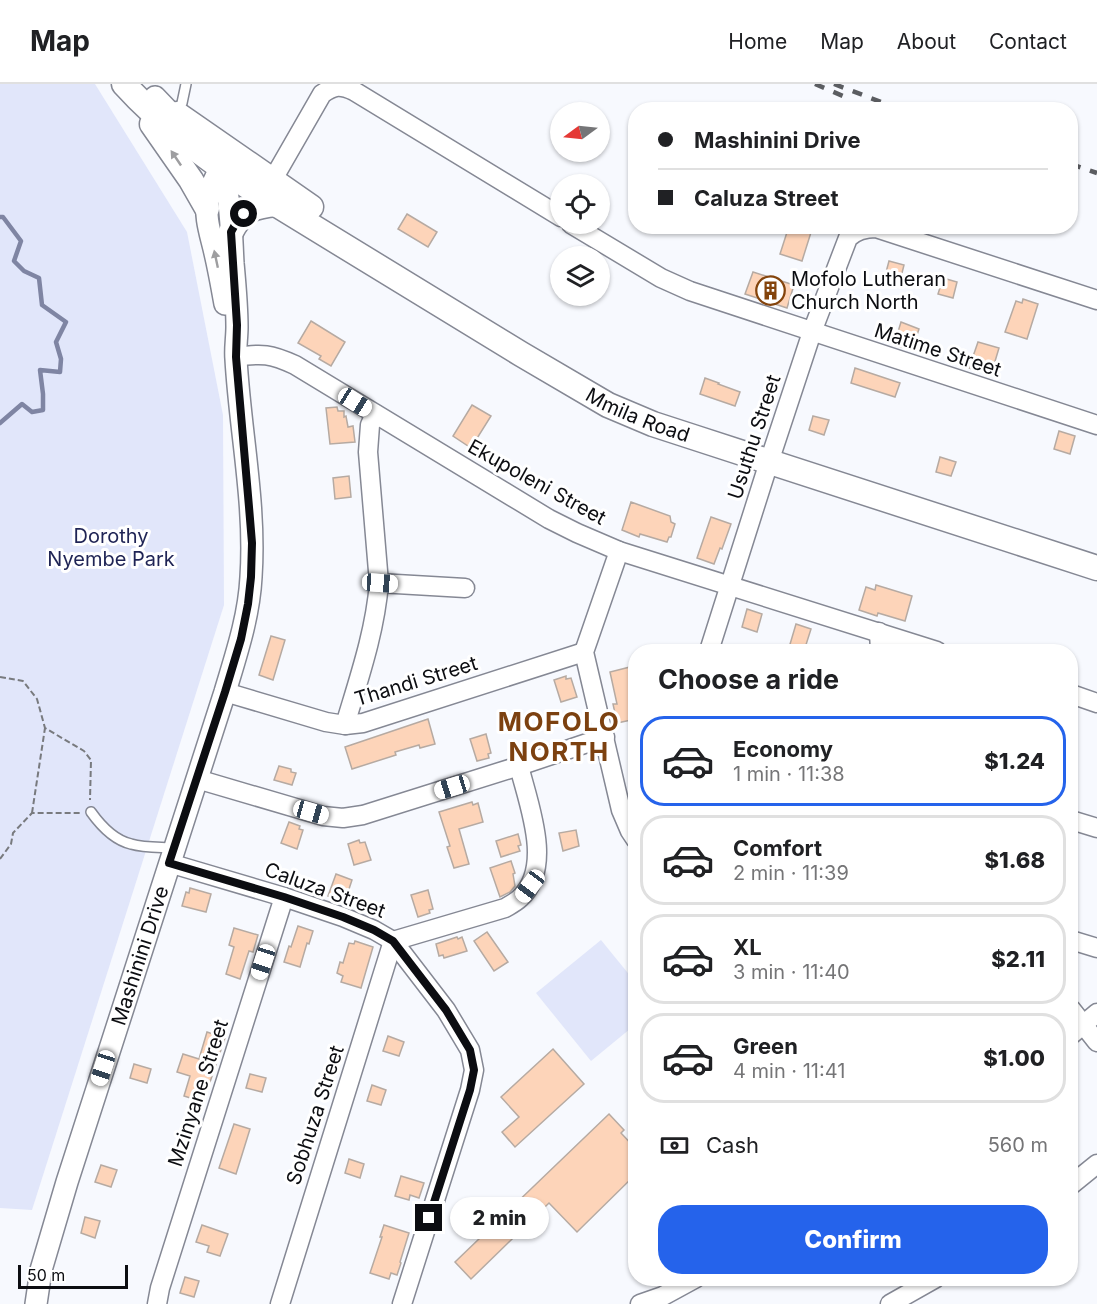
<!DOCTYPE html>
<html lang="en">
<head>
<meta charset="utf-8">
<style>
  :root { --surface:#fff; --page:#f6f6f6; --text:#202124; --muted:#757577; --line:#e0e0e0; --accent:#2563eb }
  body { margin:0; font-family:Inter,sans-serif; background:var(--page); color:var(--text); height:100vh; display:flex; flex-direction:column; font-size:22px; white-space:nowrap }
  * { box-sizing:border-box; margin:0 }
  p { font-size:20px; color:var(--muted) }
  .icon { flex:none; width:33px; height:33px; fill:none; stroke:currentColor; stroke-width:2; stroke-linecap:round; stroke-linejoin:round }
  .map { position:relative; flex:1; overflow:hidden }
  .drawer { position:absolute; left:628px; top:560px; width:450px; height:642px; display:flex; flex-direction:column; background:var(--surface); border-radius:24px; box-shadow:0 2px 4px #0004 }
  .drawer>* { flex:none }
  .guide { position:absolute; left:628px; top:18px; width:450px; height:132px; border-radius:24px; box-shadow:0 2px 4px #0004; display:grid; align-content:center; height:132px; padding:0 30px; background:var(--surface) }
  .needle { width:39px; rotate:255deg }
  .tools { position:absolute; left:550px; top:18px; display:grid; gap:12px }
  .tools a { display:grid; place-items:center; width:60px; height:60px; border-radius:50%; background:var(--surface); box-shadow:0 2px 4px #0004; font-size:30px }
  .scale { position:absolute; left:18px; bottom:15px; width:110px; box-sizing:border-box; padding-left:6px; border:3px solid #0c0d11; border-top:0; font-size:16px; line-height:21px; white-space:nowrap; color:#0c0d11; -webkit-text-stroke:4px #fff; paint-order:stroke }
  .end { position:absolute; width:27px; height:27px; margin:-14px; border:8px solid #0c0d11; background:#fff; box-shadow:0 0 0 3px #fff }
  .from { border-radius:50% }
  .bubble { position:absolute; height:42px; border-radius:21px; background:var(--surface); box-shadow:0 2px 4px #0004; font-size:20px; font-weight:800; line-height:42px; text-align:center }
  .car { position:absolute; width:18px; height:36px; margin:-18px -9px; border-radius:8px; box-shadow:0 0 4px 2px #0007; background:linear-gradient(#fff 24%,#345 0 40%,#fff 0 76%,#345 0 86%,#fff 0) }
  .guide b { display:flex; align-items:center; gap:21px; height:57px; font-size:22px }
  .guide b+b { border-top:2px solid var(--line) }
  .guide i { width:15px; height:15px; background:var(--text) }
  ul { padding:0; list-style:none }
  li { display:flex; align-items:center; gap:18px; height:90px; margin:0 12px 9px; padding:0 18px; border:3px solid var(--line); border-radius:24px }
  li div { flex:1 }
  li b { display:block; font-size:22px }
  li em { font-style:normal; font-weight:800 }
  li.current { border-color:var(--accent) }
  li>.icon { width:54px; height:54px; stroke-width:1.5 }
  h2 { padding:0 30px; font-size:27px; line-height:72px }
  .pay { display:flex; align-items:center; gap:15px; height:66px; padding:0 30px; font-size:22px }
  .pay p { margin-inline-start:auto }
  .cta { display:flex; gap:12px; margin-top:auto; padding:12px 30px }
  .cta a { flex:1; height:69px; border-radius:24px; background:var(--accent); color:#fff; font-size:24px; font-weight:800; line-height:69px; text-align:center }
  header { display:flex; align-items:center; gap:36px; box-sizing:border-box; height:84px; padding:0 30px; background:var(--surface); border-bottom:2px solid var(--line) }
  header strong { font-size:28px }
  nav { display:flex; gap:33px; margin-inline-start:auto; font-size:21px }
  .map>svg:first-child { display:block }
</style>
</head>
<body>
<header>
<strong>Map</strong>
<nav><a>Home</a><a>Map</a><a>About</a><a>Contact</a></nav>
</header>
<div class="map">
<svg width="1097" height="1220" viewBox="0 0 1097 1220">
  <rect width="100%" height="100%" fill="#f7f9fe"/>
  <g fill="#e1e6fa">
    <path d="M0 0H95L187 148 223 331 224 521 32 1126 0 1124Z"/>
    <path d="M601 856 636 899V940L591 977 536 909Z"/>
  </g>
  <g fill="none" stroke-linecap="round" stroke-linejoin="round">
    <path stroke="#7f85a3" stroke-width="4.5" d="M0 133H3L21 157 14 177 24 187 39 194 42 221 66 238 56 258 61 275 60 288 40 286 43 310V326L32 328 22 320 0 339"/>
  </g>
  <g fill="#fdd4b9" stroke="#b6aaa2" stroke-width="1.5">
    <path d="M407 130 437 148 428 163 398 145Z"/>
    <path d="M789 142H813L802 177 780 170Z"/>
    <path d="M889 177 904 181 900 197 885 192Z"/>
    <path d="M753 188 794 201 787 224 745 210Z"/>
    <path d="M943 194 957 198 953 214 938 210Z"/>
    <path d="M1023 215 1038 220 1027 255 1005 248 1016 217 1022 219Z"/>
    <path d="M311 237 345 258 331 282 319 275 321 272 298 259Z"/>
    <path d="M901 238 919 245 912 266 894 261Z"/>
    <path d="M978 258 999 264 993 284 982 281 980 287 969 284Z"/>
    <path d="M855 284 900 299 895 313 851 299Z"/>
    <path d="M705 294 719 299 718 300 740 308 735 322 700 310Z"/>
    <path d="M472 321 491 332 471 364 453 352Z"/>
    <path d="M337 323 338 327H344V333L346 332 348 343 353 342 355 358 330 360 326 324Z"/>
    <path d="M813 332 829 336 824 351 809 346Z"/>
    <path d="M1059 347 1075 352 1070 370 1054 365Z"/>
    <path d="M940 373 956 378 951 392 936 388Z"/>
    <path d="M349 392 351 413 335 415 333 394Z"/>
    <path d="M631 418 670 432 671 438 675 440 671 453H669L667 458 640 450 639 453 622 446Z"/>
    <path d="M711 433 731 440 722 465 720 464 714 480 697 474Z"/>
    <path d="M876 501 912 512 905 537 878 529 877 532 859 526 866 503 875 506Z"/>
    <path d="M747 525 762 530 757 548 742 543Z"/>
    <path d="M796 540 811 545 804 567H788Z"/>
    <path d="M271 552 285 556 273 596 259 591Z"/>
    <path d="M630 583 636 604V635L617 639 613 620H617L610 588Z"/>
    <path d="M566 592V595L571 594 577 613 561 618 554 596Z"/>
    <path d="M428 635 435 660 420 664 419 661 395 668 396 671 352 685 345 663Z"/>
    <path d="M486 650 491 669 488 670 489 674 477 677 470 655Z"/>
    <path d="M279 682 291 685V688L296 689 292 701 274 696Z"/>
    <path d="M472 718 473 721 478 719 483 738 459 745 469 780 454 784 447 763 450 762 439 728Z"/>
    <path d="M289 738 300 742 299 745 303 746 297 765 281 759Z"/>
    <path d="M576 746 579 762 563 767 559 749Z"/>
    <path d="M518 750 521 761 518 762 520 767 501 773 496 757Z"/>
    <path d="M359 756 360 759 365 758 371 776 354 781 348 760Z"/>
    <path d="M511 777 515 789 513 790 515 802 510 808 500 813 490 784Z"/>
    <path d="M336 790 352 796 346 814 342 813 341 816 328 812Z"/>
    <path d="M190 804 211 810 206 828 182 822 186 808 189 809Z"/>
    <path d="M428 806 433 825 429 826 430 829 418 833 411 811Z"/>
    <path d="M298 842 313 847 309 860 307 859 300 883 284 878 289 862 291 863Z"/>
    <path d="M234 844 258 851 253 868 249 867 240 895 226 890 234 863 229 861Z"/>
    <path d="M487 848 508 878 494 887 474 857Z"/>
    <path d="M457 853 458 855 462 853 467 867 444 874 443 871 439 872 436 860Z"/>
    <path d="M355 857 373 863 361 904 341 898 343 892 337 889 340 878 343 879 349 859 354 860Z"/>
    <path d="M207 948 225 954 210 998 207 997 200 1017 184 1012 190 992 177 988 183 970 199 975Z"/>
    <path d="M388 952 404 958 399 972 383 967Z"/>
    <path d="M553 965 584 1000 515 1063 502 1048 519 1033 501 1013Z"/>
    <path d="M134 980 151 985 147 999 130 994Z"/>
    <path d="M250 990 266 994 262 1008 246 1004Z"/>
    <path d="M372 1001 386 1006 381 1021 367 1017Z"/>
    <path d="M609 1030 624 1046 621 1049 636 1065V1090L577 1148 549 1119 471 1195 455 1178Z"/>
    <path d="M234 1040 250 1045 236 1090 219 1084Z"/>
    <path d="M349 1075 364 1080 360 1094 345 1089Z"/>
    <path d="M101 1081 117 1086 111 1103 95 1098Z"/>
    <path d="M401 1092 424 1099 419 1114 410 1111 409 1116 395 1112Z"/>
    <path d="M85 1133 100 1137 95 1154 81 1149Z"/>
    <path d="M202 1141 228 1150 220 1172 207 1168 209 1162 196 1158Z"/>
    <path d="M384 1141 409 1149 400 1178 401 1179 397 1191 391 1189 389 1195 370 1189 382 1153H380Z"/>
    <path d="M185 1193 199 1197 194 1213 180 1209Z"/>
  </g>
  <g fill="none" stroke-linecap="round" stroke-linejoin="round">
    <defs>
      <g id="service">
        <path d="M175 29 182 19 186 0"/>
        <path d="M91 728C101 742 114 756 131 760 145 764 160 763 174 764"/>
      </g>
      <g id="minor">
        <path d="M272 97 322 10C335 1 340 1 354 7L561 133"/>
        <path d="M571 140 661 194 690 207 1097 341"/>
        <path d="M236 273C262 269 271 270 295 281L549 435 577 449 619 467 937 567"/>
        <path d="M619 467 584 568 621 726 630 747 636 756"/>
        <path d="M379 499 465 504"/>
        <path d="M879 548 880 567"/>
        <path d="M709 567 769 378 812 248 848 154C856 146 865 144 876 144L1097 216"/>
        <path d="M225 608 326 638 345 641 363 639 584 568"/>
        <path d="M1071 610 1097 619"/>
        <path d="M345 641C359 594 375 548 379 499L368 368 370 341 375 330"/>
        <path d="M197 695 323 732 343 734 363 731 519 682 605 653"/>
        <path d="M1071 736 1097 744"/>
        <path d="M169 779 284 813 343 833 374 846 393 857 446 926 470 966 474 986 470 1006 402 1220"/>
        <path d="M1071 856 1097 864"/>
        <path d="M1071 925 1097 958"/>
        <path d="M1071 951 1097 929"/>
        <path d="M1071 1101 1097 1080"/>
        <path d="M157 1220 160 1204 284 813"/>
        <path d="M280 1220 393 857 505 824C510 821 516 818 520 814 554 783 528 719 519 682"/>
        <path d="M640 1220 663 1212 696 1194"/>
        <path d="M890 1220 936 1194"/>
      </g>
      <g id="tertiary">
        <path d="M155 13 179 38"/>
        <path d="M225 220C222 203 219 186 215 169 211 151 204 133 208 114 210 103 215 94 221 84L229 82"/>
        <path id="s1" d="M36 1220 41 1186 67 1098 225 608C236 571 249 533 251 493 256 420 240 347 236 275 235 264 237 254 237 243 237 222 235 201 233 179 231 145 232 108 217 77"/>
      </g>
      <g id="secondary">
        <path id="s2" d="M124 0C162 42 209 76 256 108L521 270 608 321 653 340 693 353 1097 484"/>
        <path d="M177 30 311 123"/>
        <path d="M152 40 191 96 207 124"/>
        <path d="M231 148C242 126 253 122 277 120"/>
      </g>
    </defs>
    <use href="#service" stroke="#858894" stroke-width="12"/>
    <use href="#minor" stroke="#858894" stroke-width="21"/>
    <use href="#tertiary" stroke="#858894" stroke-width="24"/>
    <use href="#secondary" stroke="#858894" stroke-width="27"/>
    <g stroke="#787a7e" stroke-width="2" stroke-dasharray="6 3" stroke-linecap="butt">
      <path d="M0 593 23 597 37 615 45 644 84 667 91 676 90 716"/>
      <path d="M32 729 45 644"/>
      <path d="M0 775 11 760 13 749 32 729H80"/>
    </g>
    <use href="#service" stroke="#fff" stroke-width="9"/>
    <use href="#minor" stroke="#fff" stroke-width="18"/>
    <use href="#tertiary" stroke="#fff" stroke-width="21"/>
    <use href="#secondary" stroke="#fff" stroke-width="24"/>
    <g stroke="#5b5d61" stroke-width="4.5" stroke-dasharray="10 10" stroke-linecap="butt">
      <path d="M815 0 843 12"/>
      <path d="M834 0 902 26"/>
      <path d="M1071 80 1097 89"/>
    </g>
  </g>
  <defs><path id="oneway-solid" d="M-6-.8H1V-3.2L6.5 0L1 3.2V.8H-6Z" transform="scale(1.5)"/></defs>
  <g fill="#9e9ea0">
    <use href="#oneway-solid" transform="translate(176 74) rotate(-124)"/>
    <use href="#oneway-solid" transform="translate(216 175) rotate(-102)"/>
  </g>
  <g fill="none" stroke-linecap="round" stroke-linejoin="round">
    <path stroke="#0c0d11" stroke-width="8" d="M244 130 237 137 231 148 237 241 236 273 249 423 252 459 251 493 248 520 241 555 225 608 169 779 284 813 343 833 374 846 393 857 446 926 470 966 474 986 470 1006 429 1134"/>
  </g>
  <defs>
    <symbol id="building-ring" viewBox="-11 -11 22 22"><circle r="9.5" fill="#fff" stroke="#84440c" stroke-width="1.5"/><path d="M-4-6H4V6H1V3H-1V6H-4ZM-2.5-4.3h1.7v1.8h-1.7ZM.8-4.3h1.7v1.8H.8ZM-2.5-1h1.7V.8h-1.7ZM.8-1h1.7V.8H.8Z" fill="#84440c"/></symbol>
  </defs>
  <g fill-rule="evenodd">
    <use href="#building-ring" x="754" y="190" width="33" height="33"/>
  </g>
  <g text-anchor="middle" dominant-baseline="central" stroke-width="6" stroke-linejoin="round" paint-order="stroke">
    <g font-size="20" fill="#0c0d11" stroke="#fff" text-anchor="start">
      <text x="791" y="195">Mofolo Lutheran<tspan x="791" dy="23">Church North</tspan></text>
    </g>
    <g font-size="20" fill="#0c0d11" stroke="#fff">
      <text transform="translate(938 266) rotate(18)">Matime Street</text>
      <text stroke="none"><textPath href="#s2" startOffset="614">Mmila Road</textPath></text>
      <text transform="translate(754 353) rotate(-72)">Usuthu Street</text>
      <text transform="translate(537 398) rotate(29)">Ekupoleni Street</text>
      <text transform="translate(416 597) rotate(-17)">Thandi Street</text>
      <text transform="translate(325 806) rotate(20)">Caluza Street</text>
      <text stroke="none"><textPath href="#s1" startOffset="364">Mashinini Drive</textPath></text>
      <text transform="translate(198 1009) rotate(-72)">Mzinyane Street</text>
      <text transform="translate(315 1031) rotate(-72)">Sobhuza Street</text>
    </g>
    <g font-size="20" fill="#1f2455" stroke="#fff">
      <text x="111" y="452">Dorothy<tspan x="111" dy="23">Nyembe Park</tspan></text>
    </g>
    <g font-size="26" font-weight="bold" letter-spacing="1.5" fill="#7c4110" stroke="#fff">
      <text x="559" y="637">MOFOLO<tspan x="559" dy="30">NORTH</tspan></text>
    </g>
  </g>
</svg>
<div class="tools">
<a><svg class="needle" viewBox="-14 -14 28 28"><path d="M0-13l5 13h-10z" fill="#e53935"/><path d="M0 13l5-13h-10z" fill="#757577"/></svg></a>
<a><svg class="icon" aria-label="locate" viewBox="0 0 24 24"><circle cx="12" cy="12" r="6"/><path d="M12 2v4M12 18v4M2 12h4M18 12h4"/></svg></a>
<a><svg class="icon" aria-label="layers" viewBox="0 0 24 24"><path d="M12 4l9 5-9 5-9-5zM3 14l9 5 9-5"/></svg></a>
</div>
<div class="scale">50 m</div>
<i class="end from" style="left:244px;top:130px"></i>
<i class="end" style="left:429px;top:1134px"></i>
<div class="bubble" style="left:450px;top:1113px;width:99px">2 min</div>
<i class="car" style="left:355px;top:318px;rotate:122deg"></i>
<i class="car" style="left:380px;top:499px;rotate:94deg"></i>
<i class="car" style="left:452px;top:703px;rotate:253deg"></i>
<i class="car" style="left:311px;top:728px;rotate:106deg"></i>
<i class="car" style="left:530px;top:802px;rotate:217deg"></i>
<i class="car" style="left:263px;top:878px;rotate:198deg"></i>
<i class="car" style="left:103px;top:984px;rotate:198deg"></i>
<div class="guide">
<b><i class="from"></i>Mashinini Drive</b>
<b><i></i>Caluza Street</b>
</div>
<section class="drawer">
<h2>Choose a ride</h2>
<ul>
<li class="current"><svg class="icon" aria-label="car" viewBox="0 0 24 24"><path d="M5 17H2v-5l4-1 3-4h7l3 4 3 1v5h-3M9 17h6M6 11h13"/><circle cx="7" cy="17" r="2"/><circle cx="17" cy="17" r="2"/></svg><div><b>Economy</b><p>1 min · 11:38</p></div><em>$1.24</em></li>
<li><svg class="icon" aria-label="car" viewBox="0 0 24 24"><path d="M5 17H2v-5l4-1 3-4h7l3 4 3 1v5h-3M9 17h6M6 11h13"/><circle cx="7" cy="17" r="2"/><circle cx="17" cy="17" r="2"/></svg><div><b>Comfort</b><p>2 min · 11:39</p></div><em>$1.68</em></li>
<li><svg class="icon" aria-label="car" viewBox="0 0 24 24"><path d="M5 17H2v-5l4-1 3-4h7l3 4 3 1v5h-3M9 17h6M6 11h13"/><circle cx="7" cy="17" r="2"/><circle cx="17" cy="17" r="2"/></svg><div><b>XL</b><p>3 min · 11:40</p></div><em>$2.11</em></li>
<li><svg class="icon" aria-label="car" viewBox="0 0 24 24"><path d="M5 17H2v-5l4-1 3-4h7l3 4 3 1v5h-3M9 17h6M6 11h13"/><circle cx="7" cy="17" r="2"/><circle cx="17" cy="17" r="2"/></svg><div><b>Green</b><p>4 min · 11:41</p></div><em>$1.00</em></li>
</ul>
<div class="pay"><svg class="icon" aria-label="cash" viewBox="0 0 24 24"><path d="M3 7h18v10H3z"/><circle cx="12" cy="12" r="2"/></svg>Cash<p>560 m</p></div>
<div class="cta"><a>Confirm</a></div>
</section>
</div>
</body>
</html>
